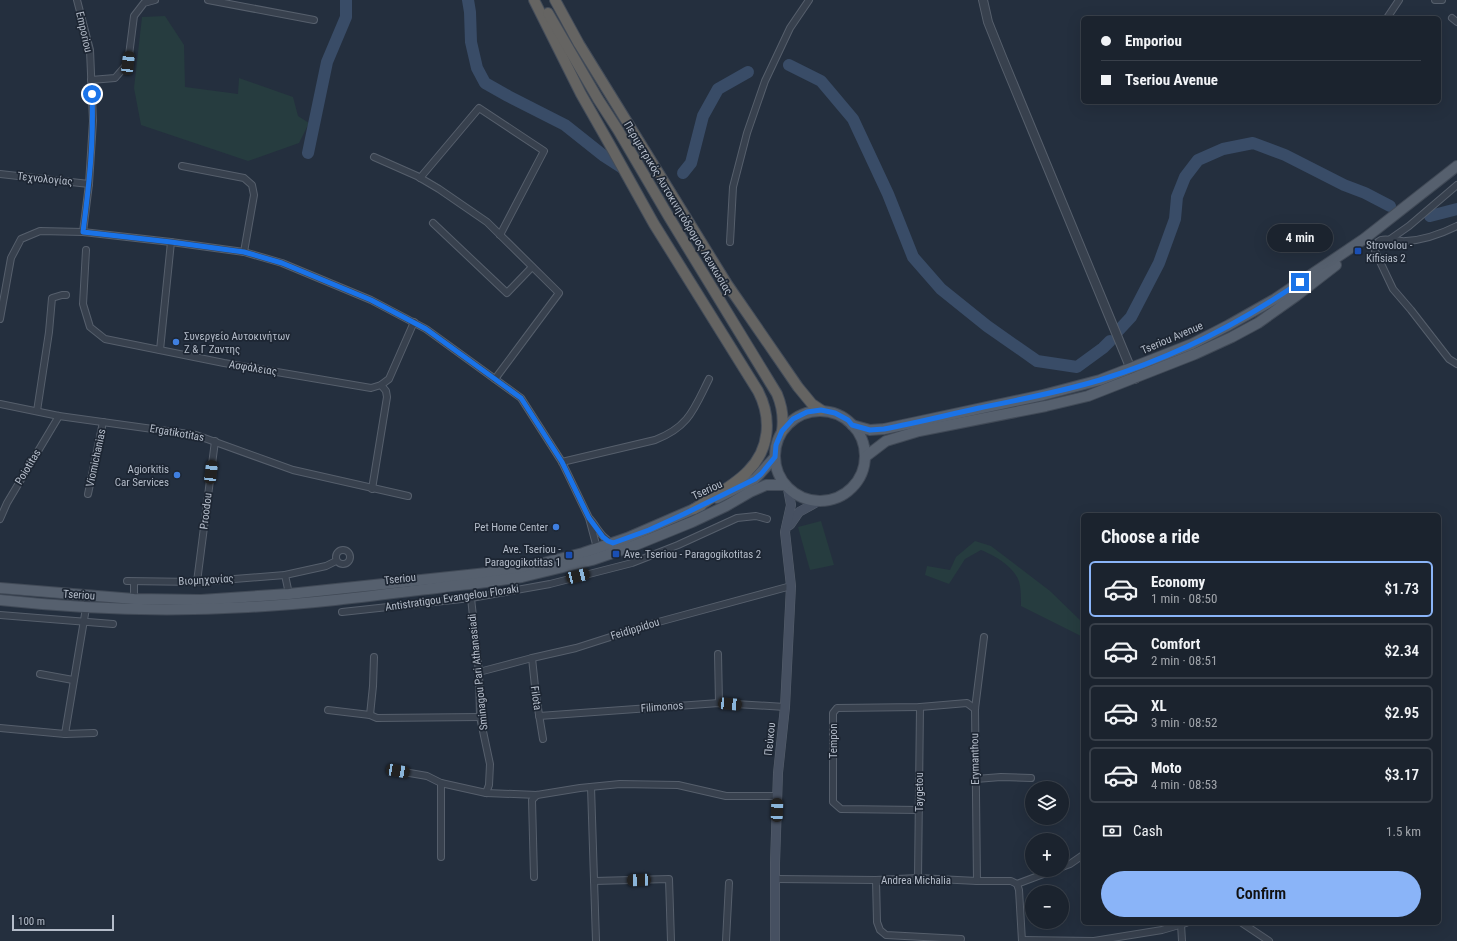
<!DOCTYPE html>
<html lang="en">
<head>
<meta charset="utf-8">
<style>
  :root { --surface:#1b232e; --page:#282f3a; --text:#f1f3f6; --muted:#a0a4aa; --line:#39404a; --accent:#8ab4f8 }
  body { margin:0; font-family:"Roboto Condensed",sans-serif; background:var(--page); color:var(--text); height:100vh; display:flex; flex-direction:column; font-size:15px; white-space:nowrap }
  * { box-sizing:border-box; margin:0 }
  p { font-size:13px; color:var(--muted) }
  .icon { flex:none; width:22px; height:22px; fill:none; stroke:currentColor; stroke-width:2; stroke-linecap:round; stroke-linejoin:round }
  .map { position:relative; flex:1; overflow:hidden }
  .side { position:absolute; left:1081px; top:513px; width:360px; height:412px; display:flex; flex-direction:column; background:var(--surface); border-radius:6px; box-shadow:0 4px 16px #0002,0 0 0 1px var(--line) }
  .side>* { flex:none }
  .banner { position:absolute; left:1081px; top:16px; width:360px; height:88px; border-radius:6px; box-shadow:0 4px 16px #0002,0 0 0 1px var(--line); display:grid; align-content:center; height:88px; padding:0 20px; background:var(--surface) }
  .controls { position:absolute; left:1025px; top:781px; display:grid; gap:8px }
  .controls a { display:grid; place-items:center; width:44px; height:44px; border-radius:50%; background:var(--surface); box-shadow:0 4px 16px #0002,0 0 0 1px var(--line); font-size:20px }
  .scale { position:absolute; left:12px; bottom:10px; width:102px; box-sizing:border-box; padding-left:4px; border:2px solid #b4bcc9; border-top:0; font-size:11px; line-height:14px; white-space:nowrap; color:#b4bcc9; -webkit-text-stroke:3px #1d2633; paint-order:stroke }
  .end { position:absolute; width:18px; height:18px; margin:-9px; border:5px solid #1a73e8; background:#fff; box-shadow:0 0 0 2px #fff }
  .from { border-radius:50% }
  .bubble { position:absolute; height:28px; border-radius:14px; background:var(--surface); box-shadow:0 4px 16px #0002,0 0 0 1px var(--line); font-size:13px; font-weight:600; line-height:28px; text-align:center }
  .car { position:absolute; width:12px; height:24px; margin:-12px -6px; border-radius:5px; box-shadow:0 0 3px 1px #0007; background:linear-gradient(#222 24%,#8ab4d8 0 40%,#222 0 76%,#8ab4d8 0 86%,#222 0) }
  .banner b { display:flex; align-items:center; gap:14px; height:38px; font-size:15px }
  .banner b+b { border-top:1px solid var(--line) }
  .banner i { width:10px; height:10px; background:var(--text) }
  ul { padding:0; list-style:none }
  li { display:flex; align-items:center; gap:12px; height:56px; margin:0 8px 6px; padding:0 12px; border:2px solid var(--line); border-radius:6px }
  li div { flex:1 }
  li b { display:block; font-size:15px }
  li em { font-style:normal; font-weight:600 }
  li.selected { border-color:var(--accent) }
  li>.icon { width:36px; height:36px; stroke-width:1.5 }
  h2 { padding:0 20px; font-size:18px; line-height:48px }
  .pay { display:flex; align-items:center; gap:10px; height:44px; padding:0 20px; font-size:15px }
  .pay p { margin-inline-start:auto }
  .button { display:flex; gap:8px; margin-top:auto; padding:8px 20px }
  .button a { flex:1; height:46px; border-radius:24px; background:var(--accent); color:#111; font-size:16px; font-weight:600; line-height:46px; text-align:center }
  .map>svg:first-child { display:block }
</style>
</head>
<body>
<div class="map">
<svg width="1457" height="941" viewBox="0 0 1457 941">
  <rect width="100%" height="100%" fill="#242f3e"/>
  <g fill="#263c3f">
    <path d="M165 16 184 45 185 87 238 94 239 78 293 97 298 116 309 123 299 143 248 161 141 125 134 88 142 17Z"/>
    <path d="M821 521 834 565 810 570 798 527Z"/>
    <path d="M975 541 991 546 1050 591 1083 623V637L1021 606C1021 599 1021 592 1020 586 1018 569 996 556 981 550L965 559 949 584 925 575 927 566 950 570 956 557Z"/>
  </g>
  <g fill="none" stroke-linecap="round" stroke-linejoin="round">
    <g stroke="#394c67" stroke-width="12">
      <path d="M468 0 470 12 471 42 477 68 485 83 508 96 565 125 604 156 621 167"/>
      <path d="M789 65 821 81 853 119 888 194 913 257 941 289 987 326 1037 361 1077 367 1103 348 1110 341"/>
      <path d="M308 153 327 62 346 17V0"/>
      <path d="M683 173 691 163 703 116 718 89 748 72"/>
      <path d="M1430 216 1457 209"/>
      <path d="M1118 331 1131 317 1159 263 1175 219 1177 197 1185 177 1198 160 1223 149 1253 143 1285 155 1344 185 1365 193 1390 206"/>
    </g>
    <defs>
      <g id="minor">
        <path d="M77 0 90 50 93 121 89 184 83 232"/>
        <path d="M208 0 314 20"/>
        <path d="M1435 0H1442"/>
        <path d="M1387 18 1399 0"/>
        <path d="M1452 18 1457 22"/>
        <path d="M91 80 115 78 128 63 134 16 144 3 155 0"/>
        <path d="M374 157 417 176 439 189 487 222 559 293 495 379"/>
        <path d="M182 166 244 178 252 185 254 195 244 252"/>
        <path d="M0 174 89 184"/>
        <path d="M420 178 479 108 544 151 500 235"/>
        <path d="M433 223 507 293 532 267"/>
        <path d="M1457 226C1441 234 1425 240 1406 241 1399 242 1388 238 1381 240 1376 242 1376 246 1375 251L1393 289 1411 310 1449 359 1457 364"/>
        <path d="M1389 240 1409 226 1457 185"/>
        <path d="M730 242 733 187 747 133 765 81 790 28 809 0"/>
        <path d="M86 250 83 304 90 327 105 339 224 363 371 388 381 385 389 379 414 322"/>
        <path d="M0 319 11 258 21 239 40 231 83 232 171 242 244 252 282 263 371 300 426 329 521 398 562 462 589 518 597 548"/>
        <path d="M160 350 171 242"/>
        <path d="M0 404 59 416 196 435 293 470 408 496"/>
        <path d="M37 411 49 332 52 298 62 295H66"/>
        <path d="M562 462 655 440C689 427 694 409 709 379"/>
        <path d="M372 489 387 397 386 391 381 385"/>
        <path d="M88 494 103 422"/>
        <path d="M0 519 7 503 59 416"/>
        <path d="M590 519C597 527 602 539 613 543"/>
        <circle cx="343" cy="557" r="7"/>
        <path d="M285 575 289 594"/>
        <path d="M127 581 197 582 285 575 326 566 336 561"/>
        <path d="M197 582 215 441"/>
        <path d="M471 598 479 672 480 717 490 764 489 785 486 793"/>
        <path d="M134 599V582"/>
        <path d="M342 612 471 598 550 584 632 563 678 545 737 518 756 516 767 519"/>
        <path d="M0 615 113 624"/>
        <path d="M718 654 719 703"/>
        <path d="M532 658 536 696 543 739"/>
        <path d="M479 672 532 658 576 648 651 624 791 586"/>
        <path d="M40 674 73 680"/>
        <path d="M328 710 370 715 377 718 480 717"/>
        <path d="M370 715 373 686 374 657"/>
        <path d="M539 716 719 703 785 707"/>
        <path d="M0 728 65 734 94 733"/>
        <path d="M65 734 88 596"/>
        <path d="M398 771 427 776 441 783 486 793 537 795 580 788 620 784 678 785 726 796H777"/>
        <path d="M976 779 1001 777 1031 778"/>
        <path d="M441 783V857"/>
        <path d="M591 787 596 941"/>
        <path d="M919 810 841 809 833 802V713L837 708 920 707 967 703 975 709"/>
        <path d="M1062 867 1070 864 1083 855"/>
        <path d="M534 877 532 800 537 795"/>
        <path d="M918 878 920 707"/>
        <path d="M776 879 876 880 918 878 977 881H1011L1017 884 1054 870"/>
        <path d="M876 880 877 922 880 930 886 935 961 939"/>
        <path d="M594 881 669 879 671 941"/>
        <path d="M977 881 975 709 984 637"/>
        <path d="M1017 884 1019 890 1022 941"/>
        <path d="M1242 923 1269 941"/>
        <path d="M1181 924 1182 941"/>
        <path d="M1022 940 1094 941 1162 930 1186 923"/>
        <path d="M726 941 729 883"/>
      </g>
      <path id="tertiary" d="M983 0 988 22 1002 57 1135 379"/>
      <g id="secondary">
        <path d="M790 525 799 512 817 502"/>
        <path d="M775 941V863L778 773 785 707 791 586 785 532 791 505 788 489"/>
      </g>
      <g id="primary">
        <circle cx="820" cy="456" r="45"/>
        <path d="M852 425 870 430 884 429 1043 395 1100 380 1154 359 1192 344 1229 325 1275 299 1364 239 1457 166"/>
        <path d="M865 457 886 441 919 431 1046 406 1088 396 1195 354 1232 337 1258 323 1296 296 1336 265"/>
        <path d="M717 498 755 479 775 457"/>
        <path d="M0 588 134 599 201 600 289 594 516 570 583 553 627 538 701 506"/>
        <path d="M0 600C82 609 165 612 248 607 327 603 407 591 486 582L522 577 559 568 592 560 633 546 692 522 726 506 750 492 766 485H785"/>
      </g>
      <g id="trunk">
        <path d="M534 0 581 94 610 145 654 224 758 391C772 418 770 449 748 471 735 485 711 498 694 509"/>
        <path d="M555 0 579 44 727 284 798 387 812 404 821 410"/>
        <path d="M548 13 598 99 618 130 669 217 777 394C782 406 784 417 782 431"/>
      </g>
    </defs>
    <use href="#minor" stroke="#565f6c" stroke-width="8"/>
    <use href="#tertiary" stroke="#565f6c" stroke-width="10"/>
    <use href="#secondary" stroke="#565f6c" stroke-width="10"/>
    <use href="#primary" stroke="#414a57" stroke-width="12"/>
    <use href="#trunk" stroke="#434c59" stroke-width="12"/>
    <use href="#minor" stroke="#38414e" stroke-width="6"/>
    <use href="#tertiary" stroke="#38414e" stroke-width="8"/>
    <use href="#secondary" stroke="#465061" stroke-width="9"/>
    <use href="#primary" stroke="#56606e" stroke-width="10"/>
    <use href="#trunk" stroke="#656462" stroke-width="10"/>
  </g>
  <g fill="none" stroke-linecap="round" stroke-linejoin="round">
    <path stroke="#1a73e8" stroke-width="5" d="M92 94C94 140 89 186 83 232L171 242 244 252 282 263 371 300 426 329 521 398 562 462 589 518 603 537 608 541 613 543 649 530 684 514 755 479 761 474 775 457 776 445 782 431 793 419 807 412 821 410 835 413 848 420 852 425 870 430 884 429C916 423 947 415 979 408 1019 400 1060 392 1100 380 1171 358 1239 324 1300 282"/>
  </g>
  <g fill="#1a4fb4" stroke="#1d2633" stroke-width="1.5">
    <rect x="1354" y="247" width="8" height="8" rx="2"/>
    <rect x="612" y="550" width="8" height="8" rx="2"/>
    <rect x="565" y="551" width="8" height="8" rx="2"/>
  </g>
  <g fill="#3f7fe0" stroke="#1d2633" stroke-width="1.5">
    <circle cx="176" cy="342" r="4"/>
    <circle cx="177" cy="475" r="4"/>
    <circle cx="556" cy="527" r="4"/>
  </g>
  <g text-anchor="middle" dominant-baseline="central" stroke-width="3.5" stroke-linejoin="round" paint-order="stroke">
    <g font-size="11" fill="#b4bcc9" stroke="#1d2633">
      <text transform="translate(84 32) rotate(77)">Emporiou</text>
      <text transform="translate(45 179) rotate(6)">Τεχνολογίας</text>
      <text transform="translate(678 208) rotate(59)">Περιμετρικός Αυτοκινητόδρομος Λευκωσίας</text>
      <text transform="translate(1172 338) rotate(-23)">Tseriou Avenue</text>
      <text transform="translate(253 368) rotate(9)">Ασφάλειας</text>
      <text transform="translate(177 433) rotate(10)">Ergatikotitas</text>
      <text transform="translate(96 458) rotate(-78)">Viomichanias</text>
      <text transform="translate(28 467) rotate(-59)">Poiotitas</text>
      <text transform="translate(707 490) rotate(-25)">Tseriou</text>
      <text transform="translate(206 511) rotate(-83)">Proodou</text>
      <text transform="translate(400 579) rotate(-6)">Tseriou</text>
      <text transform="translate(206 580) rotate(-3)">Βιομηχανίας</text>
      <text transform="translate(79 595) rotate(4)">Tseriou</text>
      <text transform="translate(452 598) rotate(-8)">Antistratigou Evangelou Floraki</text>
      <text transform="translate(635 629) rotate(-17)">Feidippidou</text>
      <text transform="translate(478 672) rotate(-96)">Sminagou Pari Athanasiadi</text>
      <text transform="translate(536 698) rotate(82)">Filota</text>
      <text transform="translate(662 707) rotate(-4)">Filimonos</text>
      <text transform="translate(770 739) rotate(-84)">Πεύκου</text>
      <text transform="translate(833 741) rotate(-90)">Tempon</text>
      <text transform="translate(975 759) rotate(-91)">Erymanthou</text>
      <text transform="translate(919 792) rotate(-90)">Taygetou</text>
      <text x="916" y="880">Andrea Michalia</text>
    </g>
    <g font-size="11" fill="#b4bcc9" stroke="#1d2633" text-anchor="start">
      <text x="1366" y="245">Strovolou -<tspan x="1366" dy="13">Kifisias 2</tspan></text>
      <text x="184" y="336">Συνεργείο Αυτοκινήτων<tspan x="184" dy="13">Ζ &amp; Γ Ζαντης</tspan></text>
      <text x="169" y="469" text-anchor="end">Agiorkitis<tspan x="169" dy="13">Car Services</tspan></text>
      <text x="548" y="527" text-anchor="end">Pet Home Center</text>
      <text x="561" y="549" text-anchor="end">Ave. Tseriou -<tspan x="561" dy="13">Paragogikotitas 1</tspan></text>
      <text x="624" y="554">Ave. Tseriou - Paragogikotitas 2</text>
    </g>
  </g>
</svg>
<div class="controls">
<a><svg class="icon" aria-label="layers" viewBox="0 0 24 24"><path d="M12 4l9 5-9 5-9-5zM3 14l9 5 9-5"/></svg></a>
<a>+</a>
<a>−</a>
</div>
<div class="scale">100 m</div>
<i class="end from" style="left:92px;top:94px"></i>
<i class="end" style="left:1300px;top:282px"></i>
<div class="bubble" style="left:1267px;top:224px;width:66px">4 min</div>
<i class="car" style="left:128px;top:63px;rotate:7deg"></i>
<i class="car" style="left:211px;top:472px;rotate:7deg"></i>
<i class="car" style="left:578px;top:576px;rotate:76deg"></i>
<i class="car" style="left:730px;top:704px;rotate:95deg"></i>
<i class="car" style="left:398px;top:771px;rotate:100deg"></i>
<i class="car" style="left:777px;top:810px;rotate:2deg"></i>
<i class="car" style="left:639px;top:880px;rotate:268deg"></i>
<div class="banner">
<b><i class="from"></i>Emporiou</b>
<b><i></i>Tseriou Avenue</b>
</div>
<section class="side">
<h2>Choose a ride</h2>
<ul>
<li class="selected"><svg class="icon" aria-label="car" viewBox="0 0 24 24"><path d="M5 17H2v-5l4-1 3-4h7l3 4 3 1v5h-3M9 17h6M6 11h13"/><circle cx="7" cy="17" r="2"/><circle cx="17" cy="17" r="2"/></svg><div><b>Economy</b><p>1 min · 08:50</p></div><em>$1.73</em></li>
<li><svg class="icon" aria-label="car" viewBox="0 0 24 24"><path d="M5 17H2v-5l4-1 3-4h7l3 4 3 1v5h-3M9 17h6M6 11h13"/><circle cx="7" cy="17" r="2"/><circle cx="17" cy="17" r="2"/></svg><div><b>Comfort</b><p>2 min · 08:51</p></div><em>$2.34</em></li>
<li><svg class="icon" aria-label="car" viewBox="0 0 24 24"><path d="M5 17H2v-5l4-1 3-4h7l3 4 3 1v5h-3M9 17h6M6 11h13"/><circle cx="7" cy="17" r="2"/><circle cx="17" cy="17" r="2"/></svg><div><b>XL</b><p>3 min · 08:52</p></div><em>$2.95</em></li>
<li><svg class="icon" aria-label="car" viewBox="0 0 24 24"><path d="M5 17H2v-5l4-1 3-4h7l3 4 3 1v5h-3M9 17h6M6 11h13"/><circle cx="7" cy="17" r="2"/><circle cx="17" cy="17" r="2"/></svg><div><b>Moto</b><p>4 min · 08:53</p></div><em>$3.17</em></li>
</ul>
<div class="pay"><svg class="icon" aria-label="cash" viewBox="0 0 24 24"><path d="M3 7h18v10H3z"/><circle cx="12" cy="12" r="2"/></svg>Cash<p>1.5 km</p></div>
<div class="button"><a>Confirm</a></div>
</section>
</div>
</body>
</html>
